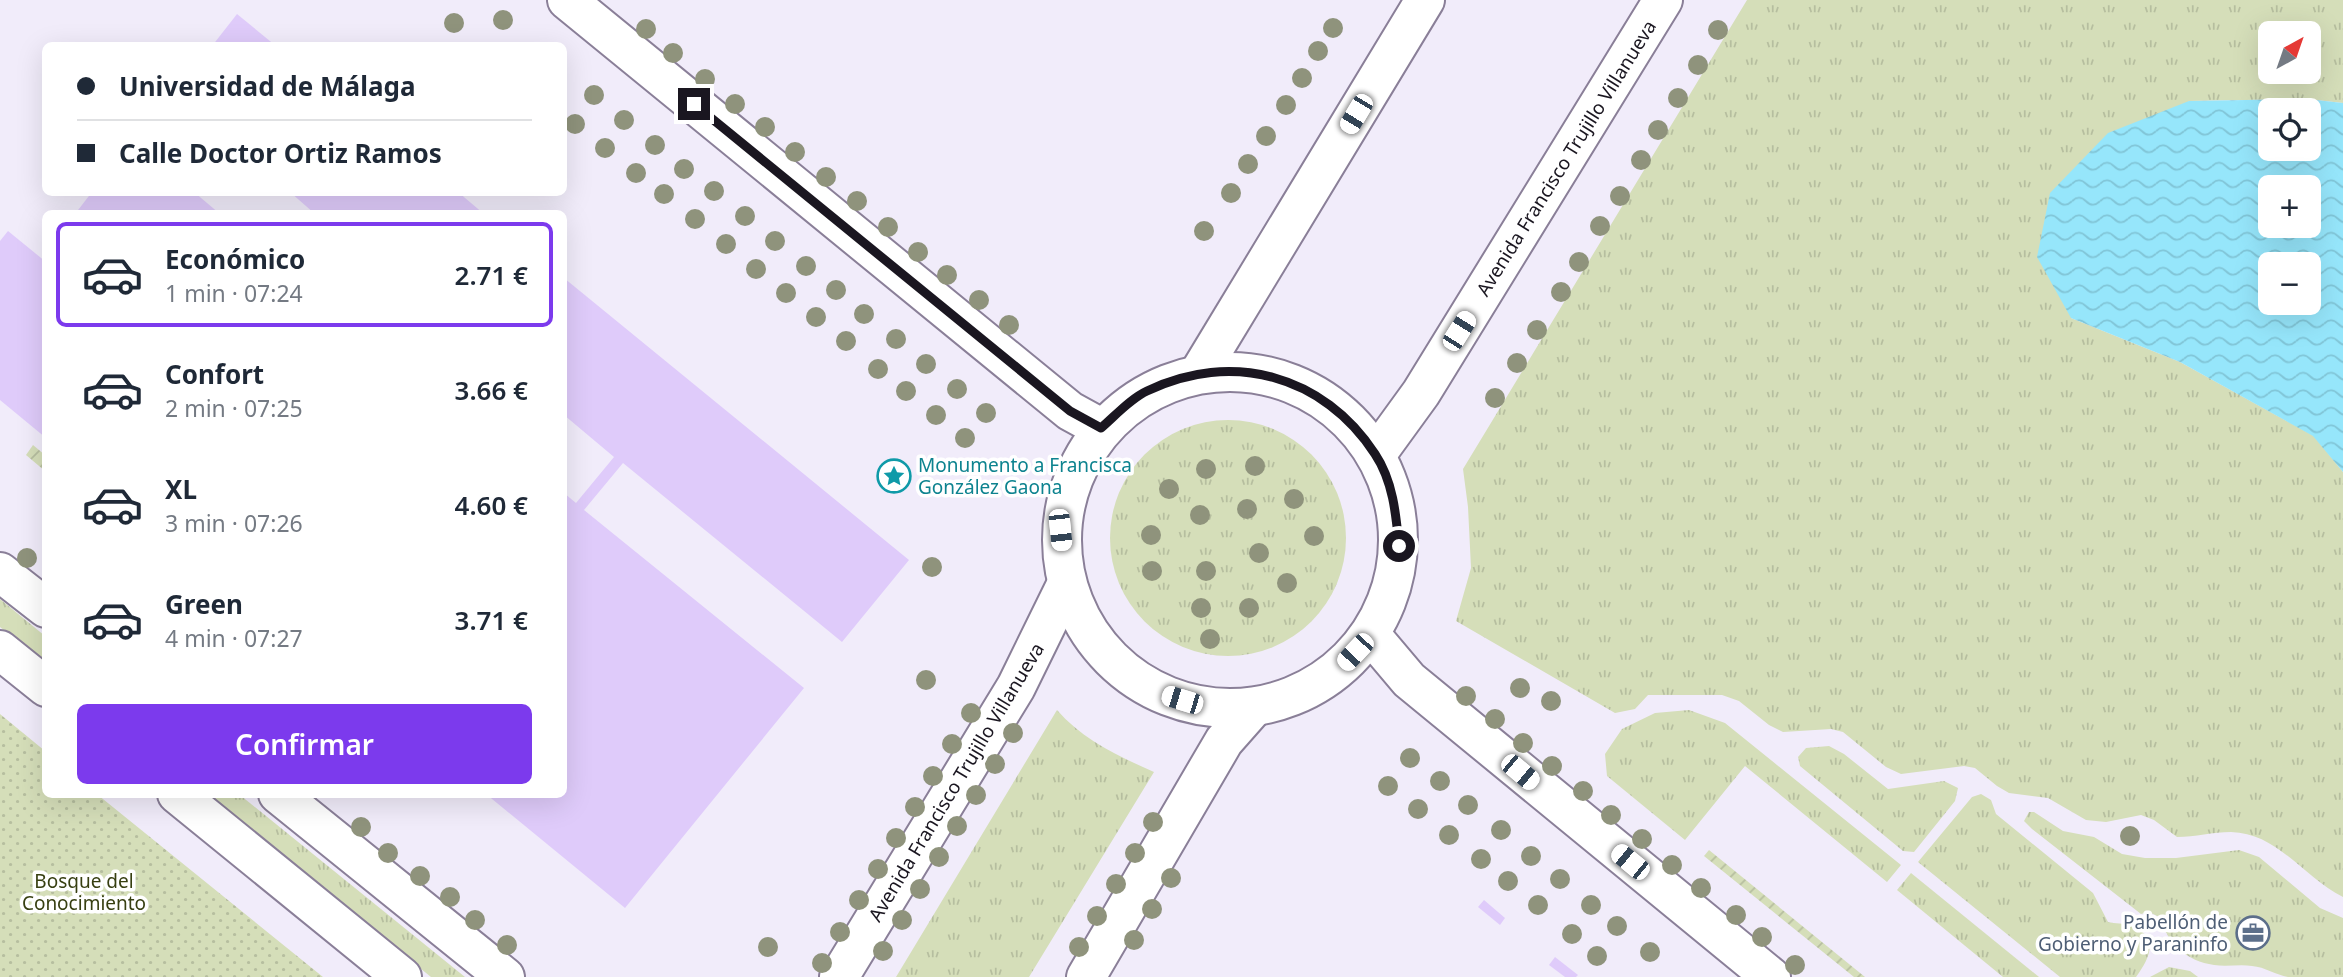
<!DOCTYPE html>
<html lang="es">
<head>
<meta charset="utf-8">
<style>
  :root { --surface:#fff; --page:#f2f2f3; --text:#1f2937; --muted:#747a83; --line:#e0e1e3; --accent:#7c3aed }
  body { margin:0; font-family:"Noto Sans",sans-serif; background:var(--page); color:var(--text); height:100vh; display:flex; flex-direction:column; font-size:26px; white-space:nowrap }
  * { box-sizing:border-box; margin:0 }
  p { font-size:23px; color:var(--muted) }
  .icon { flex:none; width:38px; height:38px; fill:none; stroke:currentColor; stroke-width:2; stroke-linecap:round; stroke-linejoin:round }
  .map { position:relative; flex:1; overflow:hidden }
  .sheet { position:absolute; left:42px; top:210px; width:525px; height:588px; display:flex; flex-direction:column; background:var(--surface); border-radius:10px; box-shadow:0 7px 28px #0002 }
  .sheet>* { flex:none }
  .banner { position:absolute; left:42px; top:42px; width:525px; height:154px; border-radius:10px; box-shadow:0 7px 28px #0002; display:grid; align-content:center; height:154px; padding:0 35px; background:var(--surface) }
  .needle { width:46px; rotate:40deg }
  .fabs { position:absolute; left:2258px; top:21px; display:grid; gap:14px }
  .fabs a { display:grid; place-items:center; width:63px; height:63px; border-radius:10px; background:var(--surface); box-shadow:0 7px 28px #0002; font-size:35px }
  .end { position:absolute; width:32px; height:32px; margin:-16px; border:9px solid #1a1620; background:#fff; box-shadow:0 0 0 4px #fff }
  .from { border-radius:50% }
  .car { position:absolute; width:21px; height:42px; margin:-21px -10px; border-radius:9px; box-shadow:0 0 5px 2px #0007; background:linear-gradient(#fff 24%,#345 0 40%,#fff 0 76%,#345 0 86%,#fff 0) }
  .banner b { display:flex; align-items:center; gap:24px; height:66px; font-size:26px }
  .banner b+b { border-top:2px solid var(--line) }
  .banner i { width:18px; height:18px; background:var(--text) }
  ul { padding:12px 0 0; list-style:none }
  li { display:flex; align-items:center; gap:21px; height:105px; margin:0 14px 10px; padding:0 21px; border:4px solid transparent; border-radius:10px }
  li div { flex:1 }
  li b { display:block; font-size:26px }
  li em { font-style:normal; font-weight:600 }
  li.on { border-color:var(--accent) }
  li>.icon { width:63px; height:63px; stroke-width:1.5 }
  .action { display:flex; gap:14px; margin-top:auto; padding:14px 35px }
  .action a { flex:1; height:80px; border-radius:10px; background:var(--accent); color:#fff; font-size:28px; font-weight:600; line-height:80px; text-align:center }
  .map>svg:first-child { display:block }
</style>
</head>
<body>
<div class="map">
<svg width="2343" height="977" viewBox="0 0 2343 977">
  <defs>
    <pattern id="grass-tufts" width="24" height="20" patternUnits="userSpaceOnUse" patternTransform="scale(1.75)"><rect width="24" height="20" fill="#d5deb9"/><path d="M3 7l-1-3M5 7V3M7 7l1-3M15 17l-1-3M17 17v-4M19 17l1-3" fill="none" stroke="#b6be9f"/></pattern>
    <pattern id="park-dots" width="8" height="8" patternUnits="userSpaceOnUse" patternTransform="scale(1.75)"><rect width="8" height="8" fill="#d5deb9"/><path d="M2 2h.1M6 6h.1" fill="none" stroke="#b6be9f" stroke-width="1.8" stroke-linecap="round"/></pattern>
    <pattern id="garden-furrows" width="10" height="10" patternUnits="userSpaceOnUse" patternTransform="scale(1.75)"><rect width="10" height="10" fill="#d5deb9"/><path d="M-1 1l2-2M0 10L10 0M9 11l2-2" fill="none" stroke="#b6be9f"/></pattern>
    <pattern id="water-waves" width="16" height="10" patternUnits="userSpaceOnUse" patternTransform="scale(1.75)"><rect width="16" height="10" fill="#96e6fb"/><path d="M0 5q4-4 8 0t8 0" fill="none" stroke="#81c5d7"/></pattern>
  </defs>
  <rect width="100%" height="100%" fill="#fbf9fe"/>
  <path fill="#f1ecfa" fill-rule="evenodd" d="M0 0H2343V977H0ZM2270 33H2308V72H2270ZM46 46H564V192H46ZM2270 110H2308V149H2270ZM2270 187H2308V226H2270ZM46 214H564V794H46ZM2270 264H2308V303H2270Z"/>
  <g fill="url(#grass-tufts)" fill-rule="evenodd">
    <path d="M1747 0H2343V103L2307 99 2189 101 2071 318 2180 362 2314 436 2343 472V897C2304 878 2278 833 2231 832 2213 832 2195 837 2177 837L2154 820 2141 815 2106 822 2086 820 2048 798 2009 793 1997 786 1975 768 1964 766 1901 774 1886 767 1843 732 1831 729 1783 732 1769 725 1739 701 1722 695H1648L1635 709 1615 713 1456 621 1471 568 1468 507 1463 469ZM2270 33H2308V72H2270Z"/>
    <circle cx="1228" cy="538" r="118"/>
    <path d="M0 599 45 636V664L0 627Z"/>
    <path d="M1057 710C1083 740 1118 756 1154 772L1029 977H896Z"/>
    <path d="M1689 710 1725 723 1901 865 1887 882 1745 766 1685 840 1607 776 1605 754 1622 729 1655 713Z"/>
    <path d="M1829 746 1844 754 1888 789 1944 781 1958 788 1955 801 1914 852 1903 851 1800 766 1798 757 1806 748Z"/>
    <path d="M1981 794 1991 800 1996 814 2093 893 2108 922C2115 924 2124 923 2131 925 2160 937 2150 958 2136 977H2060L1918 862 1972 797Z"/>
    <path d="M206 795H240L465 977H431Z"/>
    <path d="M2029 812H2034L2063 831 2094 837 2122 854 2145 858H2176L2239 850 2259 857 2320 908 2343 918V977C2326 977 2306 977 2288 977 2276 975 2265 967 2252 966 2240 964 2227 967 2214 965 2187 961 2167 944 2161 918L2149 912 2141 914 2032 829 2024 821Z"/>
    <path d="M1911 873 2039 977H2003L1897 890Z"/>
    <path d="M2169 967 2190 971 2198 977H2150Z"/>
  </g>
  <path fill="url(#park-dots)" d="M0 714 45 751 46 794 98 795 323 977H0Z"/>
  <g fill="url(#garden-furrows)">
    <path d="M33 445 45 455V471L26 455Z"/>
    <path d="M1709 850 1865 977H1854L1704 856Z"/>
  </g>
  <path fill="url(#water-waves)" fill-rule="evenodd" d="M2307 99 2343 103V472L2313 436 2180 362 2071 318 2037 257 2050 193 2108 133 2189 101ZM2270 110H2308V149H2270ZM2270 187H2308V226H2270ZM2270 264H2308V303H2270Z"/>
  <g fill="#dfcbfa">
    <path d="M237 14 276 46H212Z"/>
    <path d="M92 192H194L220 214H75Z"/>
    <path d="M290 192H458L484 214H315Z"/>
    <path d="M8 231 46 262V438L0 400V241Z"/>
    <path d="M564 278 909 560 842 642 623 463 584 510 804 688 625 908 486 794H564V493L576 503 614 457 564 415Z"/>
    <path d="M1484 900 1505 918 1500 925 1478 907Z"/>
    <path d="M1555 957 1578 975 1576 977H1565L1549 965Z"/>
  </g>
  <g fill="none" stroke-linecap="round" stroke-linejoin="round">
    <defs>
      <g id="minor">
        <path d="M567 0 1070 411 1101 428"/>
        <circle cx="1230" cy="540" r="168"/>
        <path d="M1199 373 1425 0"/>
        <path d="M1376 455 1421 393 1663 0"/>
        <path d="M0 572 46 608"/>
        <path d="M1371 635 1409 680 1771 977"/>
        <path d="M0 650 46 687"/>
        <path d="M177 794 402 977"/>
        <path d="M278 794 505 977"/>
        <path d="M839 977 1016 687 1066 585"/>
        <path d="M1086 977 1224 741 1254 707"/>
      </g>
    </defs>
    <use href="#minor" stroke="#8a7f98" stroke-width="42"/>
    <use href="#minor" stroke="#fff" stroke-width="38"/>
  </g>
  <g fill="#8f937c">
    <circle cx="503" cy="20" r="10"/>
    <circle cx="454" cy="23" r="10"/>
    <circle cx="1333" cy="28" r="10"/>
    <circle cx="646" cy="29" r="10"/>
    <circle cx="1718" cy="30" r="10"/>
    <circle cx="1318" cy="51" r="10"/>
    <circle cx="673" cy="53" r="10"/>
    <circle cx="1698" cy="65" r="10"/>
    <circle cx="1302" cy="78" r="10"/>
    <circle cx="705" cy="79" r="10"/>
    <circle cx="594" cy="95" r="10"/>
    <circle cx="1678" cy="98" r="10"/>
    <circle cx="735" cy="104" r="10"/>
    <circle cx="1286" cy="105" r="10"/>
    <circle cx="624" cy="120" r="10"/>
    <circle cx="575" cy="124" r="10"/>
    <circle cx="765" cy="127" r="10"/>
    <circle cx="1658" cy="130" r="10"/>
    <circle cx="1266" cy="136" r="10"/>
    <circle cx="655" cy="145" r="10"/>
    <circle cx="605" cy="148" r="10"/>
    <circle cx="795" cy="152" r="10"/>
    <circle cx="1641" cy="160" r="10"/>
    <circle cx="1248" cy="164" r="10"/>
    <circle cx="684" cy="169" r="10"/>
    <circle cx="636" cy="173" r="10"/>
    <circle cx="826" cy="177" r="10"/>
    <circle cx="714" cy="191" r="10"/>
    <circle cx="1231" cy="193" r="10"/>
    <circle cx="664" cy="194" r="10"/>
    <circle cx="1620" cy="196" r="10"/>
    <circle cx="857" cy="201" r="10"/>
    <circle cx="745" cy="216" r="10"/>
    <circle cx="695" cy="219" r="10"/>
    <circle cx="1600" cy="226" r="10"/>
    <circle cx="888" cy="227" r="10"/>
    <circle cx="1204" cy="231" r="10"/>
    <circle cx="775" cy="241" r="10"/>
    <circle cx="726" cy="244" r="10"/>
    <circle cx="918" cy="252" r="10"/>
    <circle cx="1579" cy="262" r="10"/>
    <circle cx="806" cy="266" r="10"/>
    <circle cx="756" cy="269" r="10"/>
    <circle cx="947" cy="275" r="10"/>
    <circle cx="836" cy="290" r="10"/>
    <circle cx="1561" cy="292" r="10"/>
    <circle cx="786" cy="293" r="10"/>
    <circle cx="979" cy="300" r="10"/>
    <circle cx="864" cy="314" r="10"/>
    <circle cx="816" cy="317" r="10"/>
    <circle cx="1009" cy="325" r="10"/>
    <circle cx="1537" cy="330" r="10"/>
    <circle cx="896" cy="339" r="10"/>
    <circle cx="846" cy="341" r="10"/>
    <circle cx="1517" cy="363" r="10"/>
    <circle cx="926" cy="364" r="10"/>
    <circle cx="878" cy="369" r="10"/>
    <circle cx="957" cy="389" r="10"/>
    <circle cx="906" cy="391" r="10"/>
    <circle cx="1495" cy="398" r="10"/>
    <circle cx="986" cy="413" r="10"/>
    <circle cx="936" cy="415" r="10"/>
    <circle cx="965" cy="438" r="10"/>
    <circle cx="1255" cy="466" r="10"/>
    <circle cx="1206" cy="469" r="10"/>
    <circle cx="890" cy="478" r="10"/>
    <circle cx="1169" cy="489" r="10"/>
    <circle cx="1294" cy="499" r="10"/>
    <circle cx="1247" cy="509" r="10"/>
    <circle cx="1200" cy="515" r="10"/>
    <circle cx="1151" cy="535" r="10"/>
    <circle cx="1314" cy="536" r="10"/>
    <circle cx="1259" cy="553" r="10"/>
    <circle cx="27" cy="558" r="10"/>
    <circle cx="932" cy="567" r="10"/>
    <circle cx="1152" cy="571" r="10"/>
    <circle cx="1206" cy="571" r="10"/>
    <circle cx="1287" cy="583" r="10"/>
    <circle cx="1201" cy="608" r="10"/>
    <circle cx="1249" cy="608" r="10"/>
    <circle cx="1210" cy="639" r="10"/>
    <circle cx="926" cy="680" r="10"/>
    <circle cx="1520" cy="688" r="10"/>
    <circle cx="1466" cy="696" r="10"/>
    <circle cx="1551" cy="701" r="10"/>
    <circle cx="971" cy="713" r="10"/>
    <circle cx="1495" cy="719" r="10"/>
    <circle cx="1013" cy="733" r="10"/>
    <circle cx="1523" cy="743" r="10"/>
    <circle cx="952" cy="744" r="10"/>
    <circle cx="1410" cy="758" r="10"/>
    <circle cx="995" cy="764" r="10"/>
    <circle cx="1552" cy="766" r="10"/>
    <circle cx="933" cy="776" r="10"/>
    <circle cx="1440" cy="781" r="10"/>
    <circle cx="1388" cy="786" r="10"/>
    <circle cx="1583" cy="791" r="10"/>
    <circle cx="976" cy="795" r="10"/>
    <circle cx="1468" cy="805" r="10"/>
    <circle cx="915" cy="807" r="10"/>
    <circle cx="1418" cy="809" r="10"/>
    <circle cx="1611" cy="815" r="10"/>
    <circle cx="1153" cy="822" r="10"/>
    <circle cx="957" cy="826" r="10"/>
    <circle cx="361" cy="827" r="10"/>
    <circle cx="1501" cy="830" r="10"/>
    <circle cx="1449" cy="835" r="10"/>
    <circle cx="2130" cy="836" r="10"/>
    <circle cx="896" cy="838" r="10"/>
    <circle cx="1642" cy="839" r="10"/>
    <circle cx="388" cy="853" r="10"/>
    <circle cx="1135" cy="853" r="10"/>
    <circle cx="1531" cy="856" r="10"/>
    <circle cx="939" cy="857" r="10"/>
    <circle cx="1481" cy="859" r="10"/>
    <circle cx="1672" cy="865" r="10"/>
    <circle cx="878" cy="869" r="10"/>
    <circle cx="420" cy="876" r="10"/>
    <circle cx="1171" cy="878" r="10"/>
    <circle cx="1560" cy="879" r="10"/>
    <circle cx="1508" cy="881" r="10"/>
    <circle cx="1116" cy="884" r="10"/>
    <circle cx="1701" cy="888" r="10"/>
    <circle cx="920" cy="889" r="10"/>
    <circle cx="450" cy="897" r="10"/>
    <circle cx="859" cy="900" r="10"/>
    <circle cx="1538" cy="905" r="10"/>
    <circle cx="1591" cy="905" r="10"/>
    <circle cx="1152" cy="909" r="10"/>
    <circle cx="1736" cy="915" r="10"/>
    <circle cx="1097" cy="916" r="10"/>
    <circle cx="475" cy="920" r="10"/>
    <circle cx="902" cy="920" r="10"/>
    <circle cx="1617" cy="926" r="10"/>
    <circle cx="840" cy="932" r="10"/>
    <circle cx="1572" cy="934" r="10"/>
    <circle cx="1762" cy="937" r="10"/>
    <circle cx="1134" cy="940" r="10"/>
    <circle cx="507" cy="945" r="10"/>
    <circle cx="768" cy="947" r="10"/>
    <circle cx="1079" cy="947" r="10"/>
    <circle cx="883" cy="951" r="10"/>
    <circle cx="1650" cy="952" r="10"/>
    <circle cx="1597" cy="956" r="10"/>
    <circle cx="822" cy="963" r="10"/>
    <circle cx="1795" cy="965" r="10"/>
  </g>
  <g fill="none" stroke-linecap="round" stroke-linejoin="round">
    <path stroke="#1a1620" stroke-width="9" d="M694 104 1070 411 1101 428C1115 416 1130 399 1147 391 1231 350 1324 375 1375 454 1393 481 1396 514 1399 546"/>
  </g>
  <defs>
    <symbol id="sight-ring" viewBox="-11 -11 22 22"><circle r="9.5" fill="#fff" stroke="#0f9aa8" stroke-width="1.5"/><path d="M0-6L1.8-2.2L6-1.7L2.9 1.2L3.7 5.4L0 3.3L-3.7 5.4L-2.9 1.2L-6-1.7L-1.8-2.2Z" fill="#0f9aa8"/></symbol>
    <symbol id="office-ring" viewBox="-11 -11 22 22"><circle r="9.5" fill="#fff" stroke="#5c6f8a" stroke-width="1.5"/><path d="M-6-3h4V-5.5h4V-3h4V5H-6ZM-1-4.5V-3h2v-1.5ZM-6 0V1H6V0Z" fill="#5c6f8a"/></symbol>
  </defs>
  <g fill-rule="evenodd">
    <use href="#sight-ring" x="875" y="457" width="38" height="38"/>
    <use href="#office-ring" x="2234" y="914" width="38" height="38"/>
  </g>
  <g text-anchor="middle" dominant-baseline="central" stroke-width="7" stroke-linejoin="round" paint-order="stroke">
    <g font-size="19" fill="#1a1620" stroke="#fff">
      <text transform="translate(1566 158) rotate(-58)">Avenida Francisco Trujillo Villanueva</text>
      <text transform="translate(956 782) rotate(-59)">Avenida Francisco Trujillo Villanueva</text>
    </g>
    <g font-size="19" fill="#0d838f" stroke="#fff" text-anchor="start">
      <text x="918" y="465">Monumento a Francisca<tspan x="918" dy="22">González Gaona</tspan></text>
    </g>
    <g font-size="19" fill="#373f11" stroke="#fff">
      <text x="84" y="881">Bosque del<tspan x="84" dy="22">Conocimiento</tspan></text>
    </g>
    <g font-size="19" fill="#4e5e75" stroke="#fff" text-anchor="end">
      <text x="2228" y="922">Pabellón de<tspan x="2228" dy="22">Gobierno y Paraninfo</tspan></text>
    </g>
  </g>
</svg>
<div class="fabs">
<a><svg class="needle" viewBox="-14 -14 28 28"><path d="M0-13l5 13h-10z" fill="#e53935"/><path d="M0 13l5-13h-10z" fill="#747a83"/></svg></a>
<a><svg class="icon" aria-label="locate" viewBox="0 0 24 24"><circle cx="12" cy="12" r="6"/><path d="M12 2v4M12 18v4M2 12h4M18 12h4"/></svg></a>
<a>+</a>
<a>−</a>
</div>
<i class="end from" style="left:1399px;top:546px"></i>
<i class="end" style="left:694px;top:104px"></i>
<i class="car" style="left:1356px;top:114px;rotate:211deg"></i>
<i class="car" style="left:1459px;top:331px;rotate:32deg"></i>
<i class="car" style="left:1060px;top:530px;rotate:174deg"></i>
<i class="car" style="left:1355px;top:652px;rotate:223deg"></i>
<i class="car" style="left:1182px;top:700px;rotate:287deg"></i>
<i class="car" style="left:1520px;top:772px;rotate:130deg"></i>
<i class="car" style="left:1630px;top:862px;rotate:309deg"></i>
<div class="banner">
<b><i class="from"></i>Universidad de Málaga</b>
<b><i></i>Calle Doctor Ortiz Ramos</b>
</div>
<section class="sheet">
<ul>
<li class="on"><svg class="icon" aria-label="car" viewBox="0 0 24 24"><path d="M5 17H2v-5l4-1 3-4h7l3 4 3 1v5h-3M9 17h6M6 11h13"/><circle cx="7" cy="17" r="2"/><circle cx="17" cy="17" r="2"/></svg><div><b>Económico</b><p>1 min · 07:24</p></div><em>2.71 €</em></li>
<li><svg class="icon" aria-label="car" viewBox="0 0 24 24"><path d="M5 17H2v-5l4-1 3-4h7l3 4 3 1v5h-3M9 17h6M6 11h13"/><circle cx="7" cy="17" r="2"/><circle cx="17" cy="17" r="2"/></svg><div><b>Confort</b><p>2 min · 07:25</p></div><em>3.66 €</em></li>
<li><svg class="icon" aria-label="car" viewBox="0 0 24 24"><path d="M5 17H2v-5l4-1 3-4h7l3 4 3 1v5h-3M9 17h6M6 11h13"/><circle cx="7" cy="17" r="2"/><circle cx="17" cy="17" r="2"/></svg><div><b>XL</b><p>3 min · 07:26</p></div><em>4.60 €</em></li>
<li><svg class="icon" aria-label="car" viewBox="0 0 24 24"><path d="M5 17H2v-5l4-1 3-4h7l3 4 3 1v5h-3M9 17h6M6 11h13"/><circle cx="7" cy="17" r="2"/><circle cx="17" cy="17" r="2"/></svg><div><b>Green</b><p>4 min · 07:27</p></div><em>3.71 €</em></li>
</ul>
<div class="action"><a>Confirmar</a></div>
</section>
</div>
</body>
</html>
